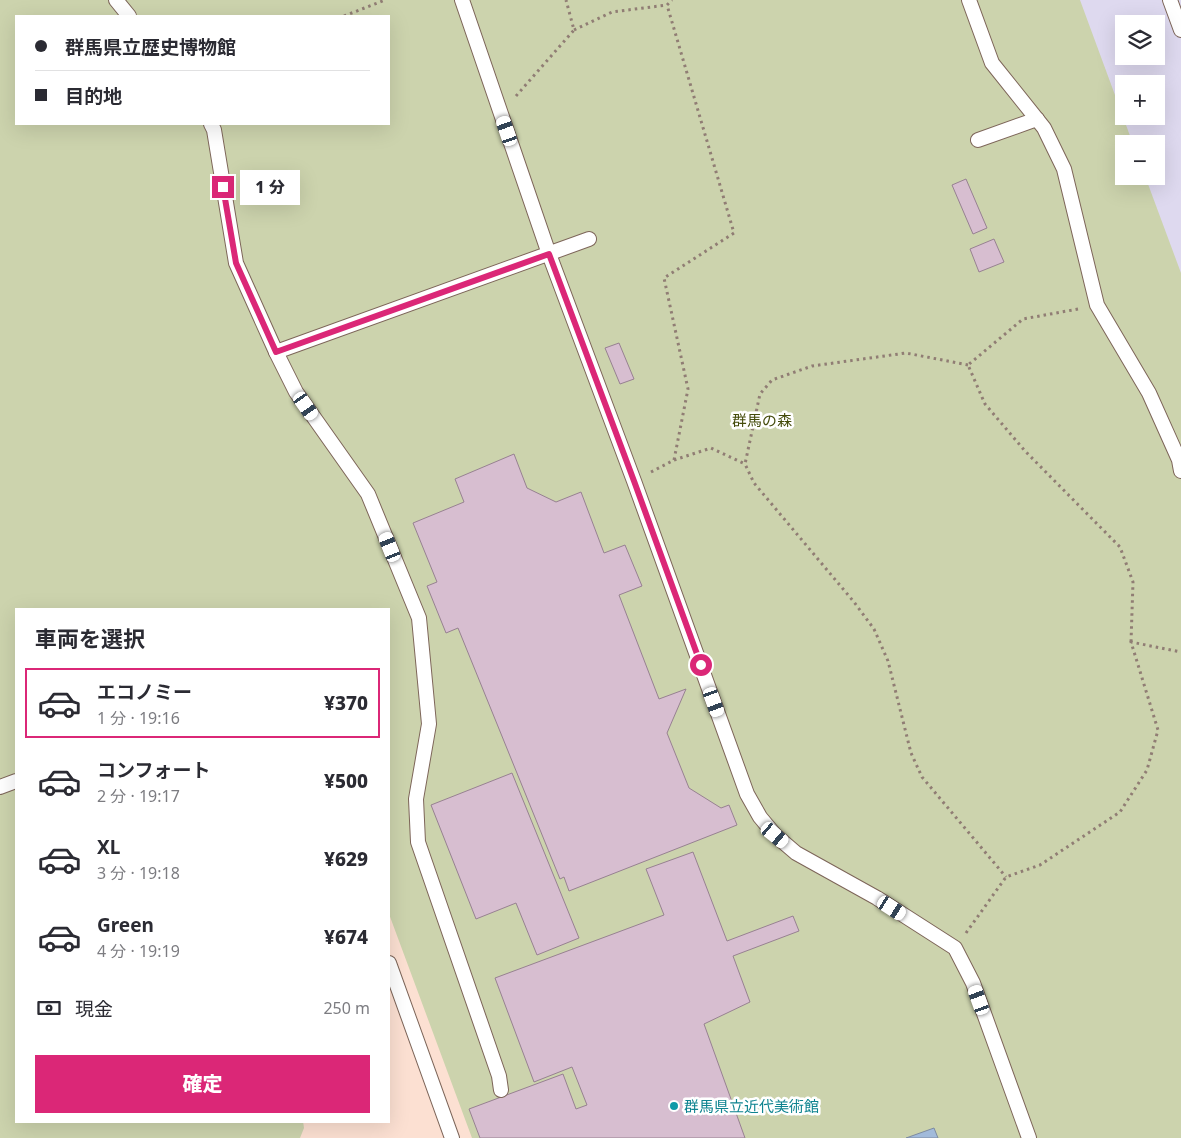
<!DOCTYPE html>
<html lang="ja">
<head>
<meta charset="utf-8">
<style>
  :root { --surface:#fff; --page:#f7f7f7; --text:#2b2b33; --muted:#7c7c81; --line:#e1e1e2; --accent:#db2777 }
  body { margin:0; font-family:"Noto Sans","Noto Sans JP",sans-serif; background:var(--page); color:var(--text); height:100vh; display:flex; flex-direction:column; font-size:19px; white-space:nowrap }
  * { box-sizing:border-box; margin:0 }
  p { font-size:16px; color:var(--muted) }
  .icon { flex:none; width:28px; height:28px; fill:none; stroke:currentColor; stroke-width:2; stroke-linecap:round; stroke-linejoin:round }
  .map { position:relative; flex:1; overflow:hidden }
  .sheet { position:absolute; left:15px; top:608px; width:375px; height:515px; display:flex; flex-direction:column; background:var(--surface); border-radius:0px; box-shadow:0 5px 20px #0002 }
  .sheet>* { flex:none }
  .guide { position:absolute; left:15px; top:15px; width:375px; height:110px; border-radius:0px; box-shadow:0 5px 20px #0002; display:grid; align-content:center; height:110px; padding:0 20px; background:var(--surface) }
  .controls { position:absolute; left:1115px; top:15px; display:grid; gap:10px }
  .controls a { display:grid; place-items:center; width:50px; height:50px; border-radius:0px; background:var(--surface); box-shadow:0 5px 20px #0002; font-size:25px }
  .end { position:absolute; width:22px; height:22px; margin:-11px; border:6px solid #db2777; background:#fff; box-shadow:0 0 0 2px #fff }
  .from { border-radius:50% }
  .bubble { position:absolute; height:35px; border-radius:0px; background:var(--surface); box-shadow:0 5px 20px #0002; font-size:16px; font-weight:800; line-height:35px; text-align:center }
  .car { position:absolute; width:15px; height:30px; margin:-15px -8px; border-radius:6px; box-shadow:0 0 4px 1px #0007; background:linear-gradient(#fff 24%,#345 0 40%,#fff 0 76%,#345 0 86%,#fff 0) }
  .guide b { display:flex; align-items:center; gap:18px; height:48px; font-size:19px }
  .guide b+b { border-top:1px solid var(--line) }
  .guide i { width:12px; height:12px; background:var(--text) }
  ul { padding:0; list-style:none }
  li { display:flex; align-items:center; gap:15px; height:70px; margin:0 10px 8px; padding:0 10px; border:2px solid transparent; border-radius:0px }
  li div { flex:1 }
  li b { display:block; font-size:19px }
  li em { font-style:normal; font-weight:800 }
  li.selected { border-color:var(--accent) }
  li>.icon { width:45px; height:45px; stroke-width:1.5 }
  h2 { padding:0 20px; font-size:22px; line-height:60px }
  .pay { display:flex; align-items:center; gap:12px; height:55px; padding:0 20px; font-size:19px }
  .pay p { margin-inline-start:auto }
  .action { display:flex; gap:10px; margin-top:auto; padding:10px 20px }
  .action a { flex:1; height:58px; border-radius:0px; background:var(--accent); color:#fff; font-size:20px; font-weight:800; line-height:58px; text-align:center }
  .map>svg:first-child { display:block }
</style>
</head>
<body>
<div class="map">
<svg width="1181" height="1138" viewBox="0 0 1181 1138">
  <rect width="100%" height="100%" fill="#fce0d2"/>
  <path fill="#ded9ef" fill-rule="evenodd" d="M1065 0H1181V317L1130 176H1156V144H1124ZM1124 24H1156V56H1124ZM1124 84H1156V116H1124Z"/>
  <path fill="#ccd3ad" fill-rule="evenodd" d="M0 0H1080L1133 144H1124V176H1145L1181 273V1138H472L389 914V609H16V1121H303L304 1128 300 1138H0ZM16 16H389V124H16Z"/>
  <path fill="#a1bada" stroke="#7d8ba0" d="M934 1128 938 1138H906Z"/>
  <g fill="#d7bed0" stroke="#978191">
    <path d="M966 179 987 228 973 234 952 185Z"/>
    <path d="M994 239 1004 262 979 272 970 249Z"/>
    <path d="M619 343 634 379 620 384 605 348Z"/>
    <path d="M514 454 527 488 556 502 581 492 604 553 625 545 642 586 619 595 659 699 686 689 667 733 689 788 721 808 729 805 737 825 569 891 564 877 560 879 458 628 446 633 427 586 437 582 413 523 464 502 455 479Z"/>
    <path d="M512 773 579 938 537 955 516 903 476 919 431 805Z"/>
    <path d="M693 852 727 941 793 916 799 931 733 956 750 1002 704 1024 745 1138H480L469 1109 563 1074 576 1109 587 1105 572 1067 534 1082 495 978 664 915 646 869Z"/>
  </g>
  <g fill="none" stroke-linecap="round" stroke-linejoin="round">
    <defs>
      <g id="lane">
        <path d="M116 0 129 16"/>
        <path d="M462 0 549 254 634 481 747 794 760 817 775 835 796 853 877 898 955 948 973 983 1029 1138"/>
        <path d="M969 0 992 63 1044 128 1064 169 1097 305 1149 393 1179 460 1181 471"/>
        <path d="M1170 0 1181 30"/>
        <path d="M211 124 214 130 236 263 276 352 296 392 368 494 419 618 429 724 416 799 418 842 499 1076 501 1090"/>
        <path d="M978 140 1037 119"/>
        <path d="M276 352 589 239"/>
        <path d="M0 787 16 781"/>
        <path d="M389 963 452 1138"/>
      </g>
    </defs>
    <use href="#lane" stroke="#7d6559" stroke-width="16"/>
    <g stroke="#907d74" stroke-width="3" stroke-dasharray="2.5 4" stroke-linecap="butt">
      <path d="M344 16 385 0"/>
      <path d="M574 30 612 12 667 5 672 0"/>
      <path d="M516 96 574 30 566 0"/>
      <path d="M1078 309 1023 319 968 365 985 404 1025 451 1120 547 1133 582 1131 642"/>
      <path d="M968 365 906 353 812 366 772 380 760 394 745 464 754 483 854 602 874 629 888 661 911 753 922 777 1006 877"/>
      <path d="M674 460 711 448 745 464"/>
      <path d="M651 472 674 460 688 389 664 278 734 233 667 5"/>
      <path d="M966 933 1006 877 1040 865 1120 812 1147 770 1158 730 1131 642 1181 652"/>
    </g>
    <use href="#lane" stroke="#fff" stroke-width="14"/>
  </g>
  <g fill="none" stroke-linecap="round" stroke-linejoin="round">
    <path stroke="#db2777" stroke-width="6" d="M223 187 236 263 276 352 549 254 634 481 701 665"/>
  </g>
  <circle fill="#0f9aa8" stroke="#fff" stroke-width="2" cx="674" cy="1106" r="5"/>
  <g text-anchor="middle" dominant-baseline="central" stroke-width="5" stroke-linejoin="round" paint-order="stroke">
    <g font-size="15" fill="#444b0b" stroke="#fff">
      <text x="762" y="420">群馬の森</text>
    </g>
    <g font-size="15" fill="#0d838f" stroke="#fff" text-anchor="start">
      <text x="684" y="1106">群馬県立近代美術館</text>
    </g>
  </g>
</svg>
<div class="controls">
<a><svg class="icon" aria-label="layers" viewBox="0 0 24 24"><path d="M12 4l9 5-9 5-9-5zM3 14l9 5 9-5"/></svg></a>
<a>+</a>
<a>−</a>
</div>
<i class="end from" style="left:701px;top:665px"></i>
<i class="end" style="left:223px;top:187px"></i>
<div class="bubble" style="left:240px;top:170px;width:60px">1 分</div>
<i class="car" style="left:507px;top:131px;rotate:341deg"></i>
<i class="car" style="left:306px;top:406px;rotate:145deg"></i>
<i class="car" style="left:390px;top:547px;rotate:338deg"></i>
<i class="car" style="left:714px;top:702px;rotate:160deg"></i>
<i class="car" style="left:775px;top:835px;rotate:130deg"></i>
<i class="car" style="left:892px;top:908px;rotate:123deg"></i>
<i class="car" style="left:979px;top:1000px;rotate:340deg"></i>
<div class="guide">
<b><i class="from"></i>群馬県立歴史博物館</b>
<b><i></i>目的地</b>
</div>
<section class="sheet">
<h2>車両を選択</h2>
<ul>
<li class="selected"><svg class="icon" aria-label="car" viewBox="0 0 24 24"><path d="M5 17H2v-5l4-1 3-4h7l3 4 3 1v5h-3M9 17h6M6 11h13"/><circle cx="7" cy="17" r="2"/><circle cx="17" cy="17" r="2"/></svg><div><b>エコノミー</b><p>1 分 · 19:16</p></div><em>¥370</em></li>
<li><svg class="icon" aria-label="car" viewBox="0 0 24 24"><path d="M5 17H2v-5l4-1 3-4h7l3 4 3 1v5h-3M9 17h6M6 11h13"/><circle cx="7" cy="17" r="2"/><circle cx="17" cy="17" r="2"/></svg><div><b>コンフォート</b><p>2 分 · 19:17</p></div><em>¥500</em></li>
<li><svg class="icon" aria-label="car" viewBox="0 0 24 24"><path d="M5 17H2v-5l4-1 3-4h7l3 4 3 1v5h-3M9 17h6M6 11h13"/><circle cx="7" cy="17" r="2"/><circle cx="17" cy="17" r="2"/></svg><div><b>XL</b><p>3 分 · 19:18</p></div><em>¥629</em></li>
<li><svg class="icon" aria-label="car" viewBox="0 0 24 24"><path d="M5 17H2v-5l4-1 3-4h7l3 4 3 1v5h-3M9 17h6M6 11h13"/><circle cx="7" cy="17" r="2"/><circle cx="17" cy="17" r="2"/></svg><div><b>Green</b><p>4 分 · 19:19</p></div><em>¥674</em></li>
</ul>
<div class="pay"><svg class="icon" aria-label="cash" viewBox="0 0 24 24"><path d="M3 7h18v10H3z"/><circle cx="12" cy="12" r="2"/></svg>現金<p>250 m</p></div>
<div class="action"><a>確定</a></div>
</section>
</div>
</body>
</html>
